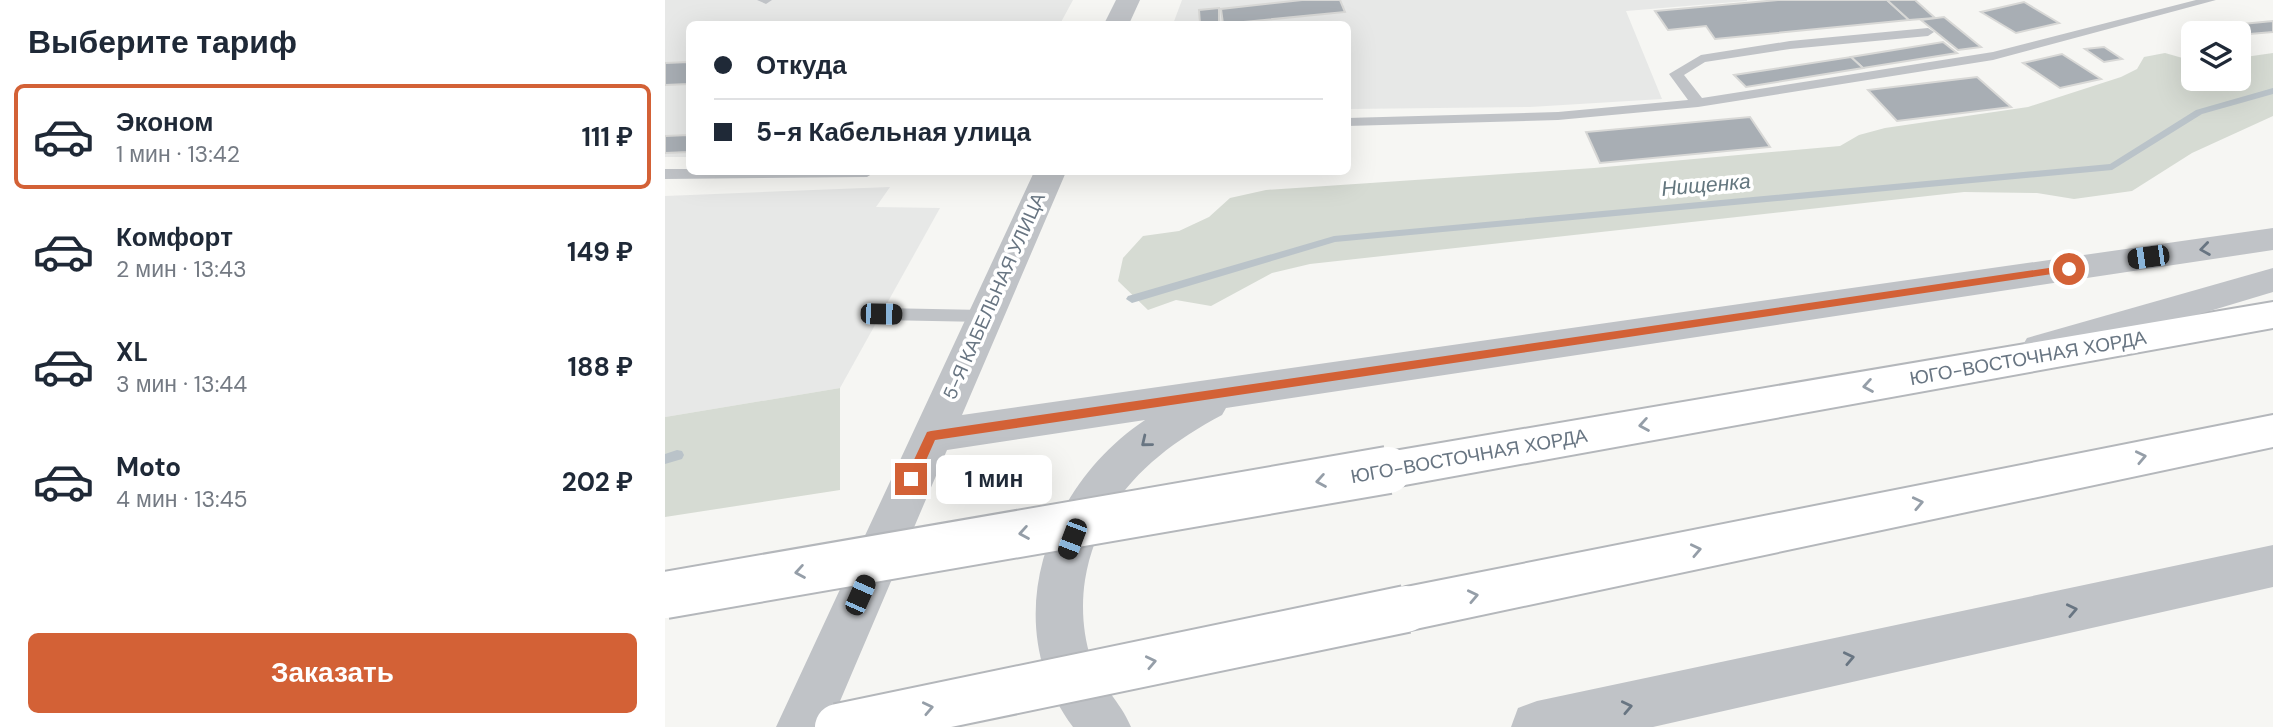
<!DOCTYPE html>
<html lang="ru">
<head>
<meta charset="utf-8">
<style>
  :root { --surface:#fff; --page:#f2f2f3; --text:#1f2937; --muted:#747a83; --line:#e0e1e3; --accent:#d36136 }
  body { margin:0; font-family:"DM Sans",sans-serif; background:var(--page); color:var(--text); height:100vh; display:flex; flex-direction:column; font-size:26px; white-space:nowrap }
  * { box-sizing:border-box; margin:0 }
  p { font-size:23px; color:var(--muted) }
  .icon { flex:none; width:38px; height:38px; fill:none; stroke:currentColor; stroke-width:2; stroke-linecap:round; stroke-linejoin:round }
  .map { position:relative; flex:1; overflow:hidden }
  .drawer { display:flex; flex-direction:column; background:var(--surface); width:665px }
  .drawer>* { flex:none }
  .top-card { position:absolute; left:21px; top:21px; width:665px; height:154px; border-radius:10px; box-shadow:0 7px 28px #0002; display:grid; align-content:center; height:154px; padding:0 28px; background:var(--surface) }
  .fabs { position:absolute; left:1516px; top:21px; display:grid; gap:14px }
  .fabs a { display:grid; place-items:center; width:70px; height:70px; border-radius:10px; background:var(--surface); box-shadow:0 7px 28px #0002; font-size:35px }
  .end { position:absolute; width:32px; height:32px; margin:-16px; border:9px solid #d36136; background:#fff; box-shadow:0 0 0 4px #fff }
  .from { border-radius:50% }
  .bubble { position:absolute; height:49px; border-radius:10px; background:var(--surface); box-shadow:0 7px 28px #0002; font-size:23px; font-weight:700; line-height:49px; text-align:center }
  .car { position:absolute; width:21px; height:42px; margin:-21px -10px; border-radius:9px; box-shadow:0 0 5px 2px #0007; background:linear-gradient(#222 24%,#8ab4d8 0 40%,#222 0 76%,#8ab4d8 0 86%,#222 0) }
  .top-card b { display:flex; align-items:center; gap:24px; height:66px; font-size:26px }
  .top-card b+b { border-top:2px solid var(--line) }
  .top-card i { width:18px; height:18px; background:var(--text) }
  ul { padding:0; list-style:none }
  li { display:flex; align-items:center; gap:21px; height:105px; margin:0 14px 10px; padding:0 14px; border:4px solid transparent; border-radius:10px }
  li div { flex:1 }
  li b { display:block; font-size:26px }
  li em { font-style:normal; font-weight:700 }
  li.current { border-color:var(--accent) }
  li>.icon { width:63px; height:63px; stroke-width:1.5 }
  h2 { padding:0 28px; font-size:32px; line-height:84px }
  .cta { display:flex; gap:14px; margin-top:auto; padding:14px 28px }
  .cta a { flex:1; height:80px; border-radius:10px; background:var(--accent); color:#fff; font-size:28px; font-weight:700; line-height:80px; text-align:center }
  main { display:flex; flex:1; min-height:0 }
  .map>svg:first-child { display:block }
</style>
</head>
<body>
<main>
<section class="drawer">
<h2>Выберите тариф</h2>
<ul>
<li class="current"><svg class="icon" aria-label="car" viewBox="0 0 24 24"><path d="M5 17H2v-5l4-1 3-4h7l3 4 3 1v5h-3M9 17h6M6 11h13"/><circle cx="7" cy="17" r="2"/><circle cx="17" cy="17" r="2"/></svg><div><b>Эконом</b><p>1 мин · 13:42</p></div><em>111 ₽</em></li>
<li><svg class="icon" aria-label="car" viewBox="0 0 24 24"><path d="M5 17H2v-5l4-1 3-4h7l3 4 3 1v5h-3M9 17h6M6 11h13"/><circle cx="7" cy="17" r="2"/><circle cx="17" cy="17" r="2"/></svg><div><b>Комфорт</b><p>2 мин · 13:43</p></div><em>149 ₽</em></li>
<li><svg class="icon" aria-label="car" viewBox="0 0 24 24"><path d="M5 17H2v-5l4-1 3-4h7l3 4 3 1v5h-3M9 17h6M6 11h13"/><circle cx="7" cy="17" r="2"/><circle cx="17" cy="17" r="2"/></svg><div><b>XL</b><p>3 мин · 13:44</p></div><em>188 ₽</em></li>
<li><svg class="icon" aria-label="car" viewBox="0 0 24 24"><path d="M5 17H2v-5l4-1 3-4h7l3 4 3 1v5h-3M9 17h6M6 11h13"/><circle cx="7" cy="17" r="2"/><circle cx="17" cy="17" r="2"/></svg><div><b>Moto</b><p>4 мин · 13:45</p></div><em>202 ₽</em></li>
</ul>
<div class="cta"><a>Заказать</a></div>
</section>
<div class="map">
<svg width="1608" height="727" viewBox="0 0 1608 727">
  <rect width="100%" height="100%" fill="#f6f6f3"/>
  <g fill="#e7e8e7">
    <path d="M0 0H408L395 24H24V157H0Z"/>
    <path d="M517 0H1082V1L961 11 997 99 865 107 683 109 682 24H508Z"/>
    <path d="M225 187 211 207 275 208 175 388 0 417V196Z"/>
  </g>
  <g fill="#d6dbd3">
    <path d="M1500 53 1528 61V79H1573V58L1608 53V116L1527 153 1467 191 1409 199 1372 193 1299 192 645 264 607 273 546 306 511 300 483 310 453 281 458 258 478 236 514 231 544 217 565 198 601 190 929 168 1175 146 1194 135 1220 128 1363 107 1456 77 1472 69 1479 57Z"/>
    <path d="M175 388V490L0 517V417Z"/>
  </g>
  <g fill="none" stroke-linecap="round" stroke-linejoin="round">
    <g fill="#bac3c9" fill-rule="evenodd">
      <path d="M1608 88V94L1537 114 1447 170 670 242 467 303 461 299 463 296 669 236 1445 164 1531 110Z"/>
      <path d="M12 450 17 451 19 455 17 459 0 464V454Z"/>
    </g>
  </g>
  <g fill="#a8aeb4" stroke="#d8d8d6" stroke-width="2">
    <path d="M637 0H675L680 12 558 24 556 9Z"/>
    <path d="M1113 0H1222L1244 20 1050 39 1041 26 1003 30 990 11Z"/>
    <path d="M1222 0H1250L1270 18 1244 20Z"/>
    <path d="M1359 2 1394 23 1351 33 1316 12Z"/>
    <path d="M554 8V22L535 24 534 10Z"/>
    <path d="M1279 17 1311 43 1316 47 1293 50 1256 20Z"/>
    <path d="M1608 21V32L1573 35V33H1531L1526 29Z"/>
    <path d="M1278 42 1292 53 1198 68 1186 57Z"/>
    <path d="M1439 47 1457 59 1439 62 1420 49Z"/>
    <path d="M1397 54 1436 79 1395 88 1358 63Z"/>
    <path d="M1186 57 1198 68 1081 87 1069 75Z"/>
    <path d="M24 62V84L0 85V63Z"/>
    <path d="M1312 77 1346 107 1232 121 1203 90Z"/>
    <path d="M1085 117 1105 147 935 163 921 132Z"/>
    <path d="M24 135V152L0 153V136Z"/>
  </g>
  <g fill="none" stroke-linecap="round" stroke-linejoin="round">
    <defs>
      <g id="primary">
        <path d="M1608 302V328L723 488 708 482 702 470 708 458 723 452Z"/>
        <path d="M1608 415V447L741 631 724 625 717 609 724 593 741 587Z"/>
      </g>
    </defs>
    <use href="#primary" stroke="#b4b7bb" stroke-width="4"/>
    <g fill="#c0c3c7" fill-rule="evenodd">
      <path d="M92 0H107L101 4Z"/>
      <path d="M1531 0H1551L1328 60 1033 107 893 120 682 126V118L893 112 1023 100 1004 74 1036 55 1125 41 1263 28 1269 32 1263 36 1125 49 1040 62 1019 75 1037 98 1328 52Z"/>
      <path d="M0 169H24V172H210L202 177 0 179Z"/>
      <path d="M216 308 319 310 325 311 328 316 325 321 319 322 216 320 210 319 207 314 210 309Z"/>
    </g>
    <g fill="#c0c3c7" fill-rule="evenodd">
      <path d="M451 0H475L464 24H439Z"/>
      <path d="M369 172H401L297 415 1608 228V250L561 408 557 415C489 451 433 500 420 580 416 606 418 634 426 659 434 684 456 702 466 727H408C332 624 380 487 480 420L282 450 164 727H111Z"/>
      <path d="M1608 268V292L1375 362 1362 358 1356 348 1362 338Z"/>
      <path d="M1608 545V587L988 727H846L853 708 872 701Z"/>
    </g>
    <use href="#primary" fill="#fff" fill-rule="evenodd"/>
    <defs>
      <g id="primary-bridge">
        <path d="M0 595 723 470"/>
        <path d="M173 727 741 609"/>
      </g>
    </defs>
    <use href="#primary-bridge" stroke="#b4b7bb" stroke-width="50" stroke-linecap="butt"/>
    <use href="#primary-bridge" stroke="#fff" stroke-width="46"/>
  </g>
  <defs><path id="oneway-chevron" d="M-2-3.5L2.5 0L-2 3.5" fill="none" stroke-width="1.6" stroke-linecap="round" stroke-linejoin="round" transform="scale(1.75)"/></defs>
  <g stroke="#687582">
    <use href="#oneway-chevron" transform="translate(1540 249) rotate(172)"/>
    <use href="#oneway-chevron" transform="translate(481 442) rotate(141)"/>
    <use href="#oneway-chevron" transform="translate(1407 610) rotate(-12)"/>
    <use href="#oneway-chevron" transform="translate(1184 658) rotate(-12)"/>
    <use href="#oneway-chevron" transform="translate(962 707) rotate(-12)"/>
  </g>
  <g stroke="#959ea8">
    <use href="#oneway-chevron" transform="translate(1203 386) rotate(170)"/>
    <use href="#oneway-chevron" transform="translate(979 425) rotate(170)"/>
    <use href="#oneway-chevron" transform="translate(1476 457) rotate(-12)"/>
    <use href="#oneway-chevron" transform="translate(656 481) rotate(170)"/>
    <use href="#oneway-chevron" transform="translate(1253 503) rotate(-12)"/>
    <use href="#oneway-chevron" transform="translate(359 533) rotate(170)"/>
    <use href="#oneway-chevron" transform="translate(1031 550) rotate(-12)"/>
    <use href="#oneway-chevron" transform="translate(135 572) rotate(170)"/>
    <use href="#oneway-chevron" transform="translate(808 596) rotate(-12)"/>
    <use href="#oneway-chevron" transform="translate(486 662) rotate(-12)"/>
    <use href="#oneway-chevron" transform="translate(263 708) rotate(-12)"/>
  </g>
  <path fill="#d36136" d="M1404 265 1409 269 1407 271 270 440 251 483H242L240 479 262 432 266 431Z"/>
  <g text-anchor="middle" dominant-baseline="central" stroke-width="7" stroke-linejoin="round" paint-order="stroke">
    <g font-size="19" fill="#687582" stroke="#fff">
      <text transform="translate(329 296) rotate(-66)">5-Я КАБЕЛЬНАЯ УЛИЦА</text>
      <text transform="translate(1363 358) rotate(-10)">ЮГО-ВОСТОЧНАЯ ХОРДА</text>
      <text transform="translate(804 456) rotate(-10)">ЮГО-ВОСТОЧНАЯ ХОРДА</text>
    </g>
    <g font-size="21" font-style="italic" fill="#63767e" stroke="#fff">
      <text transform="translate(1041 185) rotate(-5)">Нищенка</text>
    </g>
  </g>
</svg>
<div class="fabs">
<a><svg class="icon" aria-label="layers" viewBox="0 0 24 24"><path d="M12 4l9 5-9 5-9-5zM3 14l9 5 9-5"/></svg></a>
</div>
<i class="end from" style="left:1404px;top:269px"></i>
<i class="end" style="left:246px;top:479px"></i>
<div class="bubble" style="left:271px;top:455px;width:116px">1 мин</div>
<i class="car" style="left:1483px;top:257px;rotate:262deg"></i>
<i class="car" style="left:216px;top:314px;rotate:91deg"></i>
<i class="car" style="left:407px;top:539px;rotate:201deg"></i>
<i class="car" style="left:195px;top:595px;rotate:24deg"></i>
<div class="top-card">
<b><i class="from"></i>Откуда</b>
<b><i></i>5-я Кабельная улица</b>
</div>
</div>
</main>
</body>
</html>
